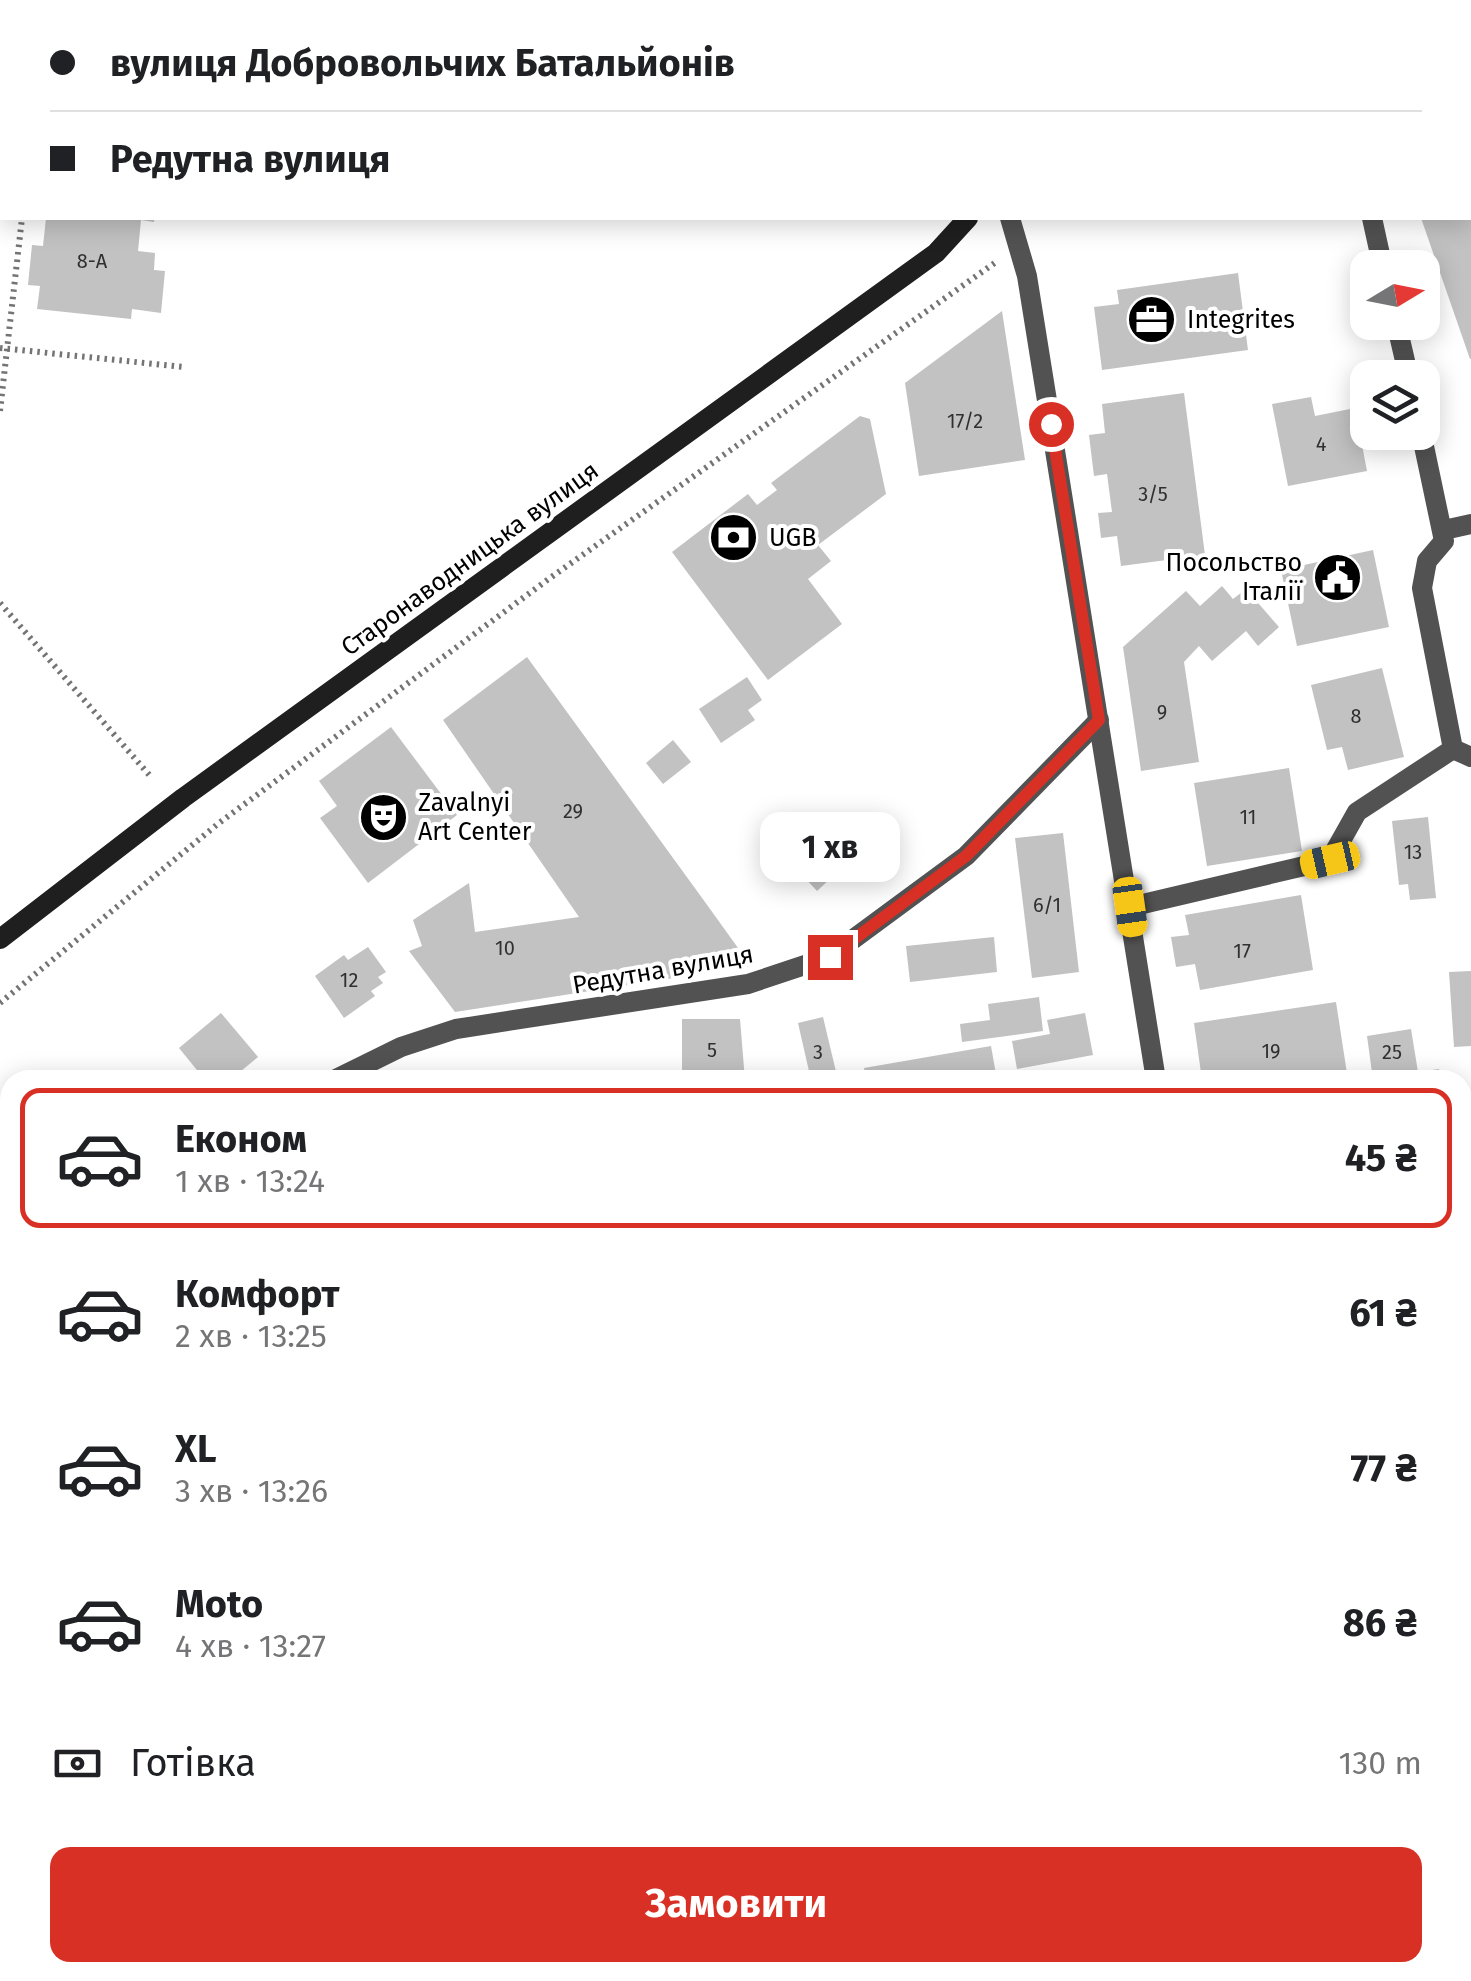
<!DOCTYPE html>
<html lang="uk">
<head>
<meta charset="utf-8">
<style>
  :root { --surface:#fff; --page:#f6f6f6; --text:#202124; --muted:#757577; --line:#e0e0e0; --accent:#d93025 }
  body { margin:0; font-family:"Fira Sans",sans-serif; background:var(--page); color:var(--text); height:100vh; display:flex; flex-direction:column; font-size:38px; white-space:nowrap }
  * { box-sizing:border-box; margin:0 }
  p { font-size:32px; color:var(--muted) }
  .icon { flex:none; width:55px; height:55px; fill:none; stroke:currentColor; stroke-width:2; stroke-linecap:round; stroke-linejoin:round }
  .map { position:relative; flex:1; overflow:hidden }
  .details { position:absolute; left:0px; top:1070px; width:1472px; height:912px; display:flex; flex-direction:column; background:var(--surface); border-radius:30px 30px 0 0; box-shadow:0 5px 25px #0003 }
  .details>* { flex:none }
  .banner { position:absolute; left:0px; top:0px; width:1472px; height:220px; box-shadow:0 5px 25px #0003; display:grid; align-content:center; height:220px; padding:0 50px; background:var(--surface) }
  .needle { width:65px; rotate:80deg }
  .fabs { position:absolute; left:1350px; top:250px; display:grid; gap:20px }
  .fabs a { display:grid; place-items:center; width:90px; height:90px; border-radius:20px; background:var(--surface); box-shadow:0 5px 25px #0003; font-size:50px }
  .end { position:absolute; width:45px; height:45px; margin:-22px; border:12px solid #d93025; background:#fff; box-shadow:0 0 0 5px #fff }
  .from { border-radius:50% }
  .bubble { position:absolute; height:70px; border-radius:20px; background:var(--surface); box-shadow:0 5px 25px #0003; font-size:32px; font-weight:700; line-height:70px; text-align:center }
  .car { position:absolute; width:30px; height:60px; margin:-30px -15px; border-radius:12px; box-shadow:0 0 8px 2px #0007; background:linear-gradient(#f5c518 24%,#345 0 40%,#f5c518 0 76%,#345 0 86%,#f5c518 0) }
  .banner b { display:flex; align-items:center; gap:35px; height:95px; font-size:38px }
  .banner b+b { border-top:2px solid var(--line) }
  .banner i { width:25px; height:25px; background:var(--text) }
  ul { padding:18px 0 0; list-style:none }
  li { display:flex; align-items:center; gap:30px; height:140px; margin:0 20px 15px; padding:0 30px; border:5px solid transparent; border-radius:20px }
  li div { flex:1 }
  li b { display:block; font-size:38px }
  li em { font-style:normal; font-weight:700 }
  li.active { border-color:var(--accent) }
  li>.icon { width:90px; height:90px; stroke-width:1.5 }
  .pay { display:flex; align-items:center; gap:25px; height:110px; padding:0 50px; font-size:38px }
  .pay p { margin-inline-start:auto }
  .action { display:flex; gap:20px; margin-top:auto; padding:20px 50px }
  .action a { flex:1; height:115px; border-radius:20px; background:var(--accent); color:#fff; font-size:40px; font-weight:700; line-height:115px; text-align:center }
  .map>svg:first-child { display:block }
</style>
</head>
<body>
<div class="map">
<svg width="1471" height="1981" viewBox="0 0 1471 1981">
  <rect width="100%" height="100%" fill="#fff"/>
  <g fill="#c2c2c2">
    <path d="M46 218H154V222L141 220 138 251 155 253 154 270 165 271 161 313 132 309 131 319 37 309 40 286 28 285 32 245 43 246Z"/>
    <path d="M1421 218H1471V359H1470Z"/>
    <path d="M1238 273 1248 350 1102 370 1094 307 1119 304 1117 290Z"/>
    <path d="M1002 311 1025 460 919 476 905 383Z"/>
    <path d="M1184 393 1205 555 1121 566 1117 536 1101 538 1098 513 1112 512 1107 474 1094 476 1089 435 1105 433 1102 404Z"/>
    <path d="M1311 397 1315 416 1355 408 1367 471 1288 486 1272 404Z"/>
    <path d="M860 416 870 419 886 494 818 545 831 561 808 579 842 624 768 680 672 552 748 494 757 505 777 490 771 483Z"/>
    <path d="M1373 550 1389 627 1297 646 1281 570Z"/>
    <path d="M1222 586 1233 599 1246 589 1279 627 1258 646 1246 631 1212 661 1199 646 1184 662 1199 762 1141 771 1123 647 1186 591 1200 606Z"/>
    <path d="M527 657 705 902 751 966 455 1012 409 951 422 946 413 920 469 883 475 932 579 917 443 720Z"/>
    <path d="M1382 668 1404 757 1348 770 1342 747 1327 750 1311 685Z"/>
    <path d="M747 677 762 700 748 710 755 720 721 743 699 709Z"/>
    <path d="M391 727 457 815 368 883 320 818 337 806 319 781Z"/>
    <path d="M673 740 691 762 663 784 646 763Z"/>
    <path d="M1289 768 1302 851 1207 866 1194 783Z"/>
    <path d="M844 812 859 828 847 839 859 852 817 891 779 850 819 813 830 825Z"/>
    <path d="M1428 817 1436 898 1410 900 1408 884 1399 885 1392 821Z"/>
    <path d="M1063 833 1079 972 1032 978 1015 838Z"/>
    <path d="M1301 895 1313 970 1200 990 1195 964 1176 967 1171 937 1189 935 1185 915Z"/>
    <path d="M994 937 997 972 910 982 906 946Z"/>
    <path d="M368 947 386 972 378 977 383 983 371 991 375 996 344 1018 315 976 344 955 348 960Z"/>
    <path d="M1471 971V1046L1454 1047 1449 972Z"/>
    <path d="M1039 997 1043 1031 962 1042 960 1024 990 1020 988 1004Z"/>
    <path d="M1336 1002 1348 1080H1202L1194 1023Z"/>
    <path d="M221 1013 258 1057 230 1080H205L179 1048Z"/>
    <path d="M1085 1013 1093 1055 1017 1069 1012 1041 1050 1034 1047 1020Z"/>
    <path d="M823 1017 838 1080H811L798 1023Z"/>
    <path d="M682 1019H740L745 1080H682Z"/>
    <path d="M1411 1029 1418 1072 1439 1069 1441 1080H1373L1367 1036Z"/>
    <path d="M991 1046 997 1080H866L864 1068Z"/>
    <path d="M0 1140 10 1147V1297L0 1311Z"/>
    <path d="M1471 1176V1287L1462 1288V1178Z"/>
    <path d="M1462 1598 1471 1611V1660L1462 1666Z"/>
    <path d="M1471 1786V1816L1462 1818V1787Z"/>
    <path d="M479 1972H560L557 1975 561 1981H485Z"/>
    <path d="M925 1972H989L991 1981H927Z"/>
    <path d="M1181 1972H1246L1247 1978 1258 1976V1981H1182Z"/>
  </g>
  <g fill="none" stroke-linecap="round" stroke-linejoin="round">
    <g stroke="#747474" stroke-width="6" stroke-dasharray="2.5 5" stroke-linecap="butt">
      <path d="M38 0 39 2"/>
      <path d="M96 0V2"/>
      <path d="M1079 2V0"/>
      <path d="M0 10 2 14"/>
      <path d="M1470 31 1471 30"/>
      <path d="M0 57 2 54"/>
      <path d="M0 84 2 83"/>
      <path d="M0 130H2"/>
      <path d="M0 348 184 367"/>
      <path d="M0 411 22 218"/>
      <path d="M0 603 151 777"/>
      <path d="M0 1003 219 823 550 578 996 262"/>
    </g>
    <g stroke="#525252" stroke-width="20">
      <path d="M1188 0 1190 2"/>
      <path d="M1470 125H1471"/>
      <path d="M1444 530 1471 524"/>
      <path d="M1462 1331 1471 1336"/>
    </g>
    <g stroke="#525252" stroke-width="20">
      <path d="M1010 218 1027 276 1156 1080"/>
      <path d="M1372 218 1383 268"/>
      <path d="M1396 322 1409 378"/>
      <path d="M1421 432 1444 541 1427 561 1422 588 1453 749 1471 757"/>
      <path d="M1130 907 1330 860 1357 812 1453 749"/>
      <path d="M334 1080 401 1047 456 1029 748 984 829 957 966 856 1099 720"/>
      <path d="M0 1449 10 1391"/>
      <path d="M0 1623 10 1743"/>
      <path d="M1464 1717 1471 1729"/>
      <path d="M35 1972 38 1981"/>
      <path d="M1297 1972 1298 1981"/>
      <path d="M363 1981 376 1972"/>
      <path d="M695 1981 710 1972"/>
      <path d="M893 1981V1972"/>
    </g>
    <g stroke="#1f1f1f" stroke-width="20">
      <path d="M1028 2V0"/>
      <path d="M0 939 183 798 936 253 968 218"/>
    </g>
  </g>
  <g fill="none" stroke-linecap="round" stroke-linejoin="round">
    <path stroke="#d93025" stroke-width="12" d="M830 957 966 856 1099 720 1051 424"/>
  </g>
  <defs>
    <symbol id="office-disc" viewBox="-11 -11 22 22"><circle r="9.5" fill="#000" stroke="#fff"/><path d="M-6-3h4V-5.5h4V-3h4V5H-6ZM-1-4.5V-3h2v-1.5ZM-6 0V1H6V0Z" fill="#fff"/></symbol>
    <symbol id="bank-disc" viewBox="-11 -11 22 22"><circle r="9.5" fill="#000" stroke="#fff"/><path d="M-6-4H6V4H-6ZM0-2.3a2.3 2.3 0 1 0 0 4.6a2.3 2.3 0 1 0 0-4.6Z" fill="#fff"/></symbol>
    <symbol id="civic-disc" viewBox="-11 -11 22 22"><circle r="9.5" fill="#000" stroke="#fff"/><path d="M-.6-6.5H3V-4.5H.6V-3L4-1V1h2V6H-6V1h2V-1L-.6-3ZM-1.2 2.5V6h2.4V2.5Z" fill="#fff"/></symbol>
    <symbol id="theatre-disc" viewBox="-11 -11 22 22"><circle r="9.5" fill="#000" stroke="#fff"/><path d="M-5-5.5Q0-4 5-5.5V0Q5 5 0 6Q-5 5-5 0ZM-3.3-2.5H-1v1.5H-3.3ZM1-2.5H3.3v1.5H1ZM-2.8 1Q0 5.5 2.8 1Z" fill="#fff"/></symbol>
  </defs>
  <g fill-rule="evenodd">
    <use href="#office-disc" x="1124" y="292" width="55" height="55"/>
    <use href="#bank-disc" x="706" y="510" width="55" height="55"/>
    <use href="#civic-disc" x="1310" y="550" width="55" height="55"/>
    <use href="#theatre-disc" x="356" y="790" width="55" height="55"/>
  </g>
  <g text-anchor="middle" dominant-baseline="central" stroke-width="8" stroke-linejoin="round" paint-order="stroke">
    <g font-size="20" fill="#303030">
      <text x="92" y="261">8-А</text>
      <text x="965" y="421">17/2</text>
      <text x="1321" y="444">4</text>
      <text x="1153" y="494">3/5</text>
      <text x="1162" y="712">9</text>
      <text x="1356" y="716">8</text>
      <text x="573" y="811">29</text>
      <text x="1248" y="817">11</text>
      <text x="1413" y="852">13</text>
      <text x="1047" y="905">6/1</text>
      <text x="505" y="948">10</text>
      <text x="1242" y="951">17</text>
      <text x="349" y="980">12</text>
      <text x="712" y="1050">5</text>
      <text x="1271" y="1051">19</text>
      <text x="818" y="1052">3</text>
      <text x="1392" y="1052">25</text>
    </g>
    <g font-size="25" fill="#000" stroke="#fff" text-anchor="start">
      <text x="1187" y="320">Integrites</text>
      <text x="769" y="538">UGB</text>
      <text x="1302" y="563" text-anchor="end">Посольство<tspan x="1302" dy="29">Італії</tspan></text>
      <text x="418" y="803">Zavalnyi<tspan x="418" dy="29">Art Center</tspan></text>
    </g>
    <g font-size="25" fill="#000" stroke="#fff">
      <text transform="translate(470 559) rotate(-36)">Старонаводницька вулиця</text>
      <text transform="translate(663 970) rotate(-10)">Редутна вулиця</text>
    </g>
  </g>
</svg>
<div class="fabs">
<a><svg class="needle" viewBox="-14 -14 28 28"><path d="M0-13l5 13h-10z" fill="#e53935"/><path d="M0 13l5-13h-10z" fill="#757577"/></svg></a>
<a><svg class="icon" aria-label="layers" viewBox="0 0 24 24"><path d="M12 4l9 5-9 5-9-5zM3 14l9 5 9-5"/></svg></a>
</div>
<i class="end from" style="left:1051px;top:424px"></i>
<i class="end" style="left:830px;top:957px"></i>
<div class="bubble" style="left:760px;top:812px;width:140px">1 хв</div>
<i class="car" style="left:1330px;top:860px;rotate:257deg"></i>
<i class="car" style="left:1130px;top:907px;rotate:172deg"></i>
<div class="banner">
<b><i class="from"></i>вулиця Добровольчих Батальйонів</b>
<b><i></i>Редутна вулиця</b>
</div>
<section class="details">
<ul>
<li class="active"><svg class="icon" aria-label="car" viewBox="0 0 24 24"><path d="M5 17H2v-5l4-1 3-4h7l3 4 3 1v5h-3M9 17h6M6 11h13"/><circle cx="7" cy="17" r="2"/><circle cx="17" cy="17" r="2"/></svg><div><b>Економ</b><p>1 хв · 13:24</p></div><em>45 ₴</em></li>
<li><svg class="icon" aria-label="car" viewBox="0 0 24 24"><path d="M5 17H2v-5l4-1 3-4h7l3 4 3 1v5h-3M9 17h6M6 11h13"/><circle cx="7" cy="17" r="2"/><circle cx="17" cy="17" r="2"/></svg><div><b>Комфорт</b><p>2 хв · 13:25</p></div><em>61 ₴</em></li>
<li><svg class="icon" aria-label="car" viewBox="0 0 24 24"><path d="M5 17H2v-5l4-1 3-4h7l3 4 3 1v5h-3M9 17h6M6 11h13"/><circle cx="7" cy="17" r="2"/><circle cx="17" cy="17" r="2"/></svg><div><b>XL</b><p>3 хв · 13:26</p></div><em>77 ₴</em></li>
<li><svg class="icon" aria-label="car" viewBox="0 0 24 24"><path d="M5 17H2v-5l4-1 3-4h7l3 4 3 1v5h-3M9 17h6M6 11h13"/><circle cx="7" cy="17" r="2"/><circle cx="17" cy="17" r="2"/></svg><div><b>Moto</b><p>4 хв · 13:27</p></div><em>86 ₴</em></li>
</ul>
<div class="pay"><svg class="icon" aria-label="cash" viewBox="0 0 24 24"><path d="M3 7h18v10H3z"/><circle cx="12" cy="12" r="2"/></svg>Готівка<p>130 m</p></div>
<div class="action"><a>Замовити</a></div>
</section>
</div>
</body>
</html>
